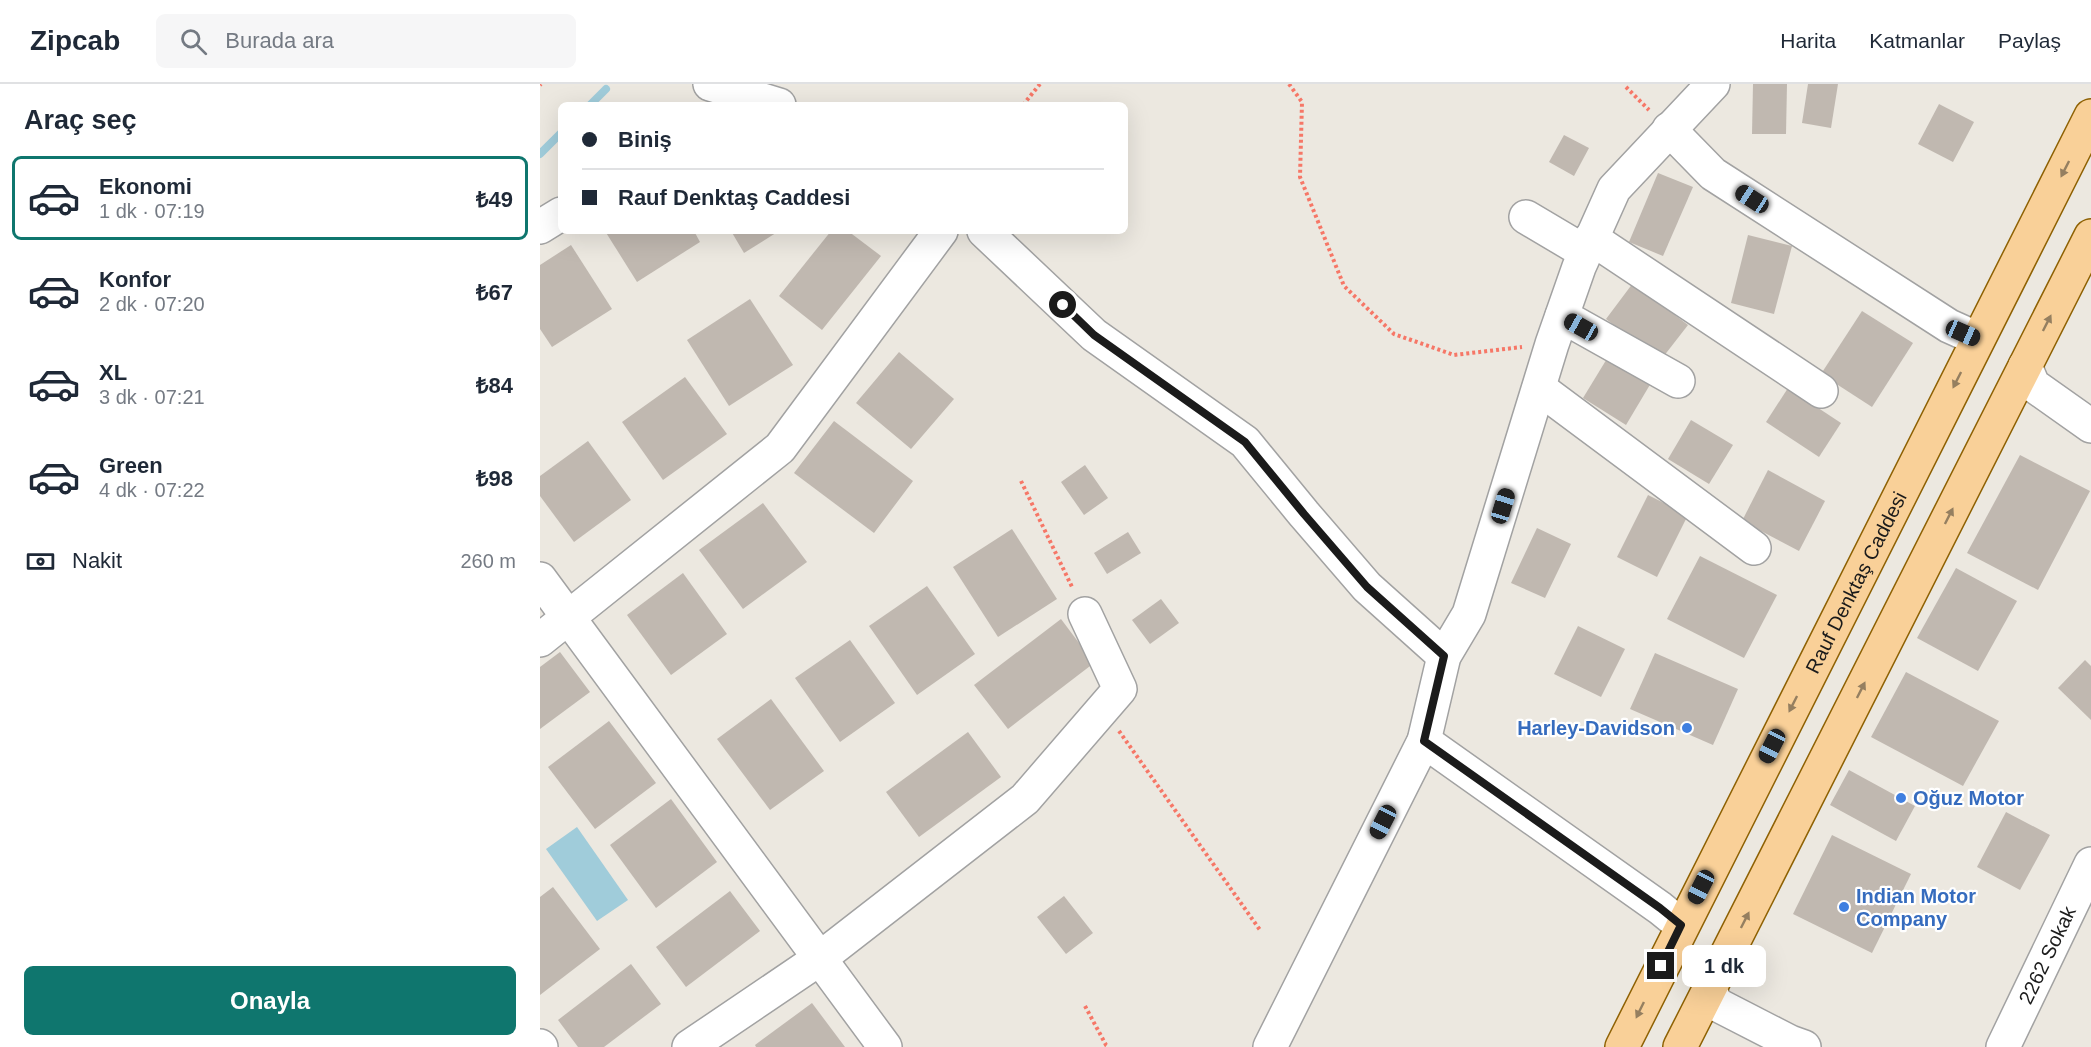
<!DOCTYPE html>
<html lang="tr">
<head>
<meta charset="utf-8">
<style>
  :root { --surface:#fff; --page:#f6f6f7; --text:#1f2937; --muted:#747a83; --line:#e0e1e3; --accent:#0f766e }
  body { margin:0; font-family:Helvetica,sans-serif; background:var(--page); color:var(--text); height:100vh; display:flex; flex-direction:column; font-size:22px; white-space:nowrap }
  * { box-sizing:border-box; margin:0 }
  p { font-size:20px; color:var(--muted) }
  .icon { flex:none; width:33px; height:33px; fill:none; stroke:currentColor; stroke-width:2; stroke-linecap:round; stroke-linejoin:round }
  .map { position:relative; flex:1; overflow:hidden }
  .sheet { display:flex; flex-direction:column; background:var(--surface); width:540px }
  .sheet>* { flex:none }
  .banner { position:absolute; left:18px; top:18px; width:570px; height:132px; border-radius:9px; box-shadow:0 6px 24px #0002; display:grid; align-content:center; height:132px; padding:0 24px; background:var(--surface) }
  .end { position:absolute; width:27px; height:27px; margin:-14px; border:8px solid #1b1b1b; background:#fff; box-shadow:0 0 0 3px #fff }
  .from { border-radius:50% }
  .bubble { position:absolute; height:42px; border-radius:9px; background:var(--surface); box-shadow:0 6px 24px #0002; font-size:20px; font-weight:600; line-height:42px; text-align:center }
  .car { position:absolute; width:18px; height:36px; margin:-18px -9px; border-radius:8px; box-shadow:0 0 4px 2px #0007; background:linear-gradient(#222 24%,#8ab4d8 0 40%,#222 0 76%,#8ab4d8 0 86%,#222 0) }
  .banner b { display:flex; align-items:center; gap:21px; height:57px; font-size:22px }
  .banner b+b { border-top:2px solid var(--line) }
  .banner i { width:15px; height:15px; background:var(--text) }
  ul { padding:0; list-style:none }
  li { display:flex; align-items:center; gap:18px; height:84px; margin:0 12px 9px; padding:0 12px; border:3px solid transparent; border-radius:9px }
  li div { flex:1 }
  li b { display:block; font-size:22px }
  li em { font-style:normal; font-weight:600 }
  li.selected { border-color:var(--accent) }
  li>.icon { width:54px; height:54px; stroke-width:1.5 }
  h2 { padding:0 24px; font-size:27px; line-height:72px }
  .pay { display:flex; align-items:center; gap:15px; height:66px; padding:0 24px; font-size:22px }
  .pay p { margin-inline-start:auto }
  .button { display:flex; gap:12px; margin-top:auto; padding:12px 24px }
  .button a { flex:1; height:69px; border-radius:9px; background:var(--accent); color:#fff; font-size:24px; font-weight:600; line-height:69px; text-align:center }
  header { display:flex; align-items:center; gap:36px; box-sizing:border-box; height:84px; padding:0 30px; background:var(--surface); border-bottom:2px solid var(--line) }
  header strong { font-size:28px }
  nav { display:flex; gap:33px; margin-inline-start:auto; font-size:21px }
  .search { width:420px; height:54px; background:var(--page); display:flex; align-items:center; gap:15px; box-sizing:border-box; padding:0 21px; border-radius:9px; color:var(--muted); font-size:22px }
  main { display:flex; flex:1; min-height:0 }
  .map>svg:first-child { display:block }
</style>
</head>
<body>
<header>
<strong>Zipcab</strong>
<div class="search"><svg class="icon" aria-label="search" viewBox="0 0 24 24"><circle cx="10" cy="10" r="6"/><path d="M15 15l6 6"/></svg>Burada ara</div>
<nav><a>Harita</a><a>Katmanlar</a><a>Paylaş</a></nav>
</header>
<main>
<section class="sheet">
<h2>Araç seç</h2>
<ul>
<li class="selected"><svg class="icon" aria-label="car" viewBox="0 0 24 24"><path d="M5 17H2v-5l4-1 3-4h7l3 4 3 1v5h-3M9 17h6M6 11h13"/><circle cx="7" cy="17" r="2"/><circle cx="17" cy="17" r="2"/></svg><div><b>Ekonomi</b><p>1 dk · 07:19</p></div><em>₺49</em></li>
<li><svg class="icon" aria-label="car" viewBox="0 0 24 24"><path d="M5 17H2v-5l4-1 3-4h7l3 4 3 1v5h-3M9 17h6M6 11h13"/><circle cx="7" cy="17" r="2"/><circle cx="17" cy="17" r="2"/></svg><div><b>Konfor</b><p>2 dk · 07:20</p></div><em>₺67</em></li>
<li><svg class="icon" aria-label="car" viewBox="0 0 24 24"><path d="M5 17H2v-5l4-1 3-4h7l3 4 3 1v5h-3M9 17h6M6 11h13"/><circle cx="7" cy="17" r="2"/><circle cx="17" cy="17" r="2"/></svg><div><b>XL</b><p>3 dk · 07:21</p></div><em>₺84</em></li>
<li><svg class="icon" aria-label="car" viewBox="0 0 24 24"><path d="M5 17H2v-5l4-1 3-4h7l3 4 3 1v5h-3M9 17h6M6 11h13"/><circle cx="7" cy="17" r="2"/><circle cx="17" cy="17" r="2"/></svg><div><b>Green</b><p>4 dk · 07:22</p></div><em>₺98</em></li>
</ul>
<div class="pay"><svg class="icon" aria-label="cash" viewBox="0 0 24 24"><path d="M3 7h18v10H3z"/><circle cx="12" cy="12" r="2"/></svg>Nakit<p>260 m</p></div>
<div class="button"><a>Onayla</a></div>
</section>
<div class="map">
<svg width="1551" height="963" viewBox="0 0 1551 963">
  <rect width="100%" height="100%" fill="#ece8e0"/>
  <path fill="#a0ccda" d="M37 743 88 816 57 837 6 765Z"/>
  <g fill="none" stroke-linecap="round" stroke-linejoin="round">
    <g stroke="#a0ccda" stroke-width="8">
      <path d="M50 21 66 5"/>
      <path d="M0 70 21 49"/>
    </g>
  </g>
  <g fill="#c0b8b0">
    <path d="M1213 0H1247L1246 50H1212Z"/>
    <path d="M1268 0H1298L1291 44 1262 39Z"/>
    <path d="M1399 20 1434 38 1413 78 1378 60Z"/>
    <path d="M1024 51 1049 64 1034 92 1009 78Z"/>
    <path d="M1118 89 1153 103 1123 172 1089 158Z"/>
    <path d="M65 147H154L160 158 97 198Z"/>
    <path d="M191 147H239L204 169Z"/>
    <path d="M291 147H308L341 172 282 246 239 212Z"/>
    <path d="M1208 151 1252 162 1234 230 1191 219Z"/>
    <path d="M31 161 72 225 12 263 0 245V181Z"/>
    <path d="M1093 199 1148 241 1120 277 1066 235Z"/>
    <path d="M210 215 253 281 189 322 147 256Z"/>
    <path d="M1322 227 1373 259 1332 323 1281 290Z"/>
    <path d="M359 268 414 315 371 365 316 319Z"/>
    <path d="M1068 273 1111 299 1086 341 1043 314Z"/>
    <path d="M145 293 187 350 123 396 82 338Z"/>
    <path d="M1248 304 1301 339 1279 373 1226 338Z"/>
    <path d="M1151 336 1193 361 1169 400 1128 375Z"/>
    <path d="M294 337 373 397 334 449 254 389Z"/>
    <path d="M48 357 91 416 34 458 0 412V392Z"/>
    <path d="M1480 371 1550 407 1498 506 1427 469Z"/>
    <path d="M545 381 568 414 544 431 521 398Z"/>
    <path d="M1228 386 1285 417 1259 467 1202 437Z"/>
    <path d="M1108 411 1148 431 1117 493 1077 473Z"/>
    <path d="M223 419 267 478 203 525 159 466Z"/>
    <path d="M997 444 1031 460 1005 514 971 499Z"/>
    <path d="M472 445 517 515 458 553 413 483Z"/>
    <path d="M588 448 601 469 567 490 554 469Z"/>
    <path d="M1160 472 1237 511 1204 574 1127 535Z"/>
    <path d="M1416 484 1477 517 1438 587 1377 554Z"/>
    <path d="M143 489 187 550 131 591 87 531Z"/>
    <path d="M387 502 435 570 377 611 329 542Z"/>
    <path d="M621 515 639 539 610 560 592 536Z"/>
    <path d="M521 535 554 579 468 645 434 601Z"/>
    <path d="M1038 542 1085 565 1061 613 1014 590Z"/>
    <path d="M310 556 355 619 300 658 255 594Z"/>
    <path d="M20 568 50 608 0 645V583Z"/>
    <path d="M1115 569 1198 605 1173 661 1090 625Z"/>
    <path d="M1545 576 1551 582V636L1518 604Z"/>
    <path d="M1366 588 1459 637 1423 702 1331 653Z"/>
    <path d="M231 615 284 687 230 726 177 655Z"/>
    <path d="M69 637 116 699 55 745 8 683Z"/>
    <path d="M428 648 461 693 379 753 346 708Z"/>
    <path d="M1309 686 1375 722 1356 757 1290 721Z"/>
    <path d="M131 715 177 778 116 824 70 761Z"/>
    <path d="M1466 728 1510 751 1480 806 1437 783Z"/>
    <path d="M1292 751 1371 790 1332 869 1253 830Z"/>
    <path d="M13 803 60 865 0 911V813Z"/>
    <path d="M190 807 220 847 146 903 116 863Z"/>
    <path d="M524 812 553 849 526 870 497 833Z"/>
    <path d="M91 880 121 920 64 963H38L18 936Z"/>
    <path d="M272 919 305 963H216L215 961Z"/>
  </g>
  <g fill="none" stroke-linecap="round" stroke-linejoin="round">
    <defs>
      <g id="minor">
        <path d="M170 0 239 21"/>
        <path d="M1129 45 1173 90 1409 242 1438 255"/>
        <path d="M986 133 1045 168"/>
        <path d="M0 143 21 130"/>
        <path d="M444 147 554 251 705 358 764 430 827 503 904 572"/>
        <path d="M1051 154 1281 307"/>
        <path d="M1022 232 1138 297"/>
        <path d="M1485 282 1493 301 1551 342"/>
        <path d="M999 304 1214 464"/>
        <path d="M0 495 345 963"/>
        <path d="M0 556 240 364 401 147"/>
        <path d="M884 657 1120 824 1141 841"/>
        <path d="M1170 906 1176 920 1250 958 1264 963"/>
        <path d="M0 962 1 963"/>
        <path d="M149 963 279 875 485 715 580 605 545 530"/>
        <path d="M730 963 884 657 904 572 929 530 1012 260 1039 183 1074 105 1173 0"/>
        <path id="s1" d="M1463 963 1551 780"/>
      </g>
      <g id="major">
        <path id="s2" d="M1082 963 1551 32"/>
        <path d="M1140 963 1551 152"/>
      </g>
    </defs>
    <use href="#minor" stroke="#a2a2a2" stroke-width="36"/>
    <use href="#major" stroke="#8e6103" stroke-width="36"/>
    <g stroke="#f67767" stroke-width="4" stroke-dasharray="3 3" stroke-linecap="butt">
      <path d="M749 0 762 18 760 93 804 202 854 250 914 271 982 263"/>
      <path d="M0 1 1 0"/>
      <path d="M1086 3 1109 26"/>
      <path d="M483 21 500 0"/>
      <path d="M481 397 533 505"/>
      <path d="M579 647 720 846"/>
      <path d="M545 922 566 961 569 963"/>
    </g>
    <use href="#minor" stroke="#fff" stroke-width="33"/>
    <use href="#major" stroke="#f9d098" stroke-width="33"/>
  </g>
  <defs><path id="oneway-solid" d="M-6-.8H1V-3.2L6.5 0L1 3.2V.8H-6Z" transform="scale(1.5)"/></defs>
  <g fill="#957f60">
    <use href="#oneway-solid" transform="translate(1525 85) rotate(117)"/>
    <use href="#oneway-solid" transform="translate(1507 239) rotate(-63)"/>
    <use href="#oneway-solid" transform="translate(1417 296) rotate(117)"/>
    <use href="#oneway-solid" transform="translate(1409 432) rotate(-63)"/>
    <use href="#oneway-solid" transform="translate(1321 606) rotate(-63)"/>
    <use href="#oneway-solid" transform="translate(1253 620) rotate(117)"/>
    <use href="#oneway-solid" transform="translate(1205 836) rotate(-63)"/>
    <use href="#oneway-solid" transform="translate(1100 926) rotate(116)"/>
  </g>
  <g fill="none" stroke-linecap="round" stroke-linejoin="round">
    <path stroke="#1b1b1b" stroke-width="8" d="M523 221 554 251 705 358 764 430 827 503 904 572 884 657 1120 824 1141 841 1121 882"/>
  </g>
  <g fill="#3f7fe0" stroke="#fff" stroke-width="2">
    <circle cx="1147" cy="644" r="6"/>
    <circle cx="1361" cy="714" r="6"/>
    <circle cx="1304" cy="823" r="6"/>
  </g>
  <g text-anchor="middle" dominant-baseline="central" stroke-width="4.5" stroke-linejoin="round" paint-order="stroke">
    <g font-size="20" fill="#1b1b1b" stroke="#fff">
      <text stroke="none"><textPath href="#s2" startOffset="520">Rauf Denktaş Caddesi</textPath></text>
      <text stroke="none"><textPath href="#s1" startOffset="102">2262 Sokak</textPath></text>
    </g>
    <g font-size="20" font-weight="bold" fill="#366cbe" stroke="#fff" text-anchor="start">
      <text x="1135" y="644" text-anchor="end">Harley-Davidson</text>
      <text x="1373" y="714">Oğuz Motor</text>
      <text x="1316" y="812">Indian Motor<tspan x="1316" dy="23">Company</tspan></text>
    </g>
  </g>
</svg>
<i class="end from" style="left:523px;top:221px"></i>
<i class="end" style="left:1121px;top:882px"></i>
<div class="bubble" style="left:1142px;top:861px;width:84px">1 dk</div>
<i class="car" style="left:1212px;top:115px;rotate:303deg"></i>
<i class="car" style="left:1041px;top:243px;rotate:299deg"></i>
<i class="car" style="left:1423px;top:249px;rotate:114deg"></i>
<i class="car" style="left:963px;top:422px;rotate:17deg"></i>
<i class="car" style="left:1232px;top:662px;rotate:207deg"></i>
<i class="car" style="left:843px;top:738px;rotate:207deg"></i>
<i class="car" style="left:1161px;top:803px;rotate:207deg"></i>
<div class="banner">
<b><i class="from"></i>Biniş</b>
<b><i></i>Rauf Denktaş Caddesi</b>
</div>
</div>
</main>
</body>
</html>
